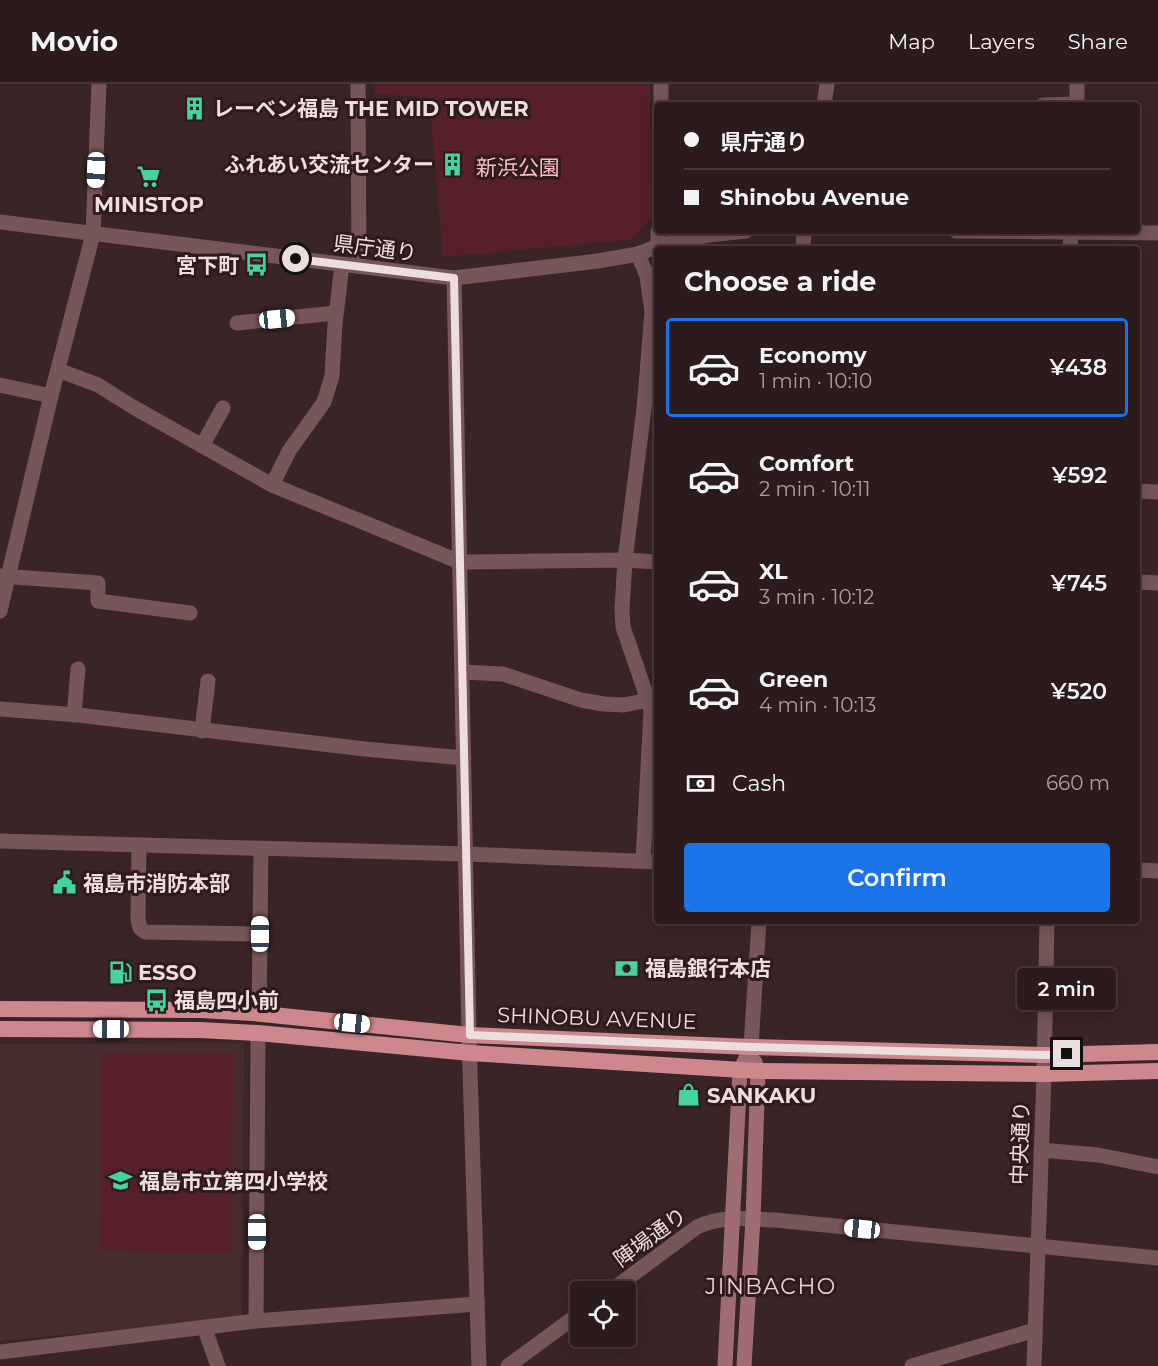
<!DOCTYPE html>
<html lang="en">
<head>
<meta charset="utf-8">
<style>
  :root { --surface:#2b1b1c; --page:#372829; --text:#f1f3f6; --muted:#a6a1a3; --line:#47393b; --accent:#1a73e8 }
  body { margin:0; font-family:Montserrat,"Noto Sans JP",sans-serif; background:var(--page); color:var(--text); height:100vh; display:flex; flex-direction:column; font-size:22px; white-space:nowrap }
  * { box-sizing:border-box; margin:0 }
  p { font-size:20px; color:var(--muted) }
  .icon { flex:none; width:33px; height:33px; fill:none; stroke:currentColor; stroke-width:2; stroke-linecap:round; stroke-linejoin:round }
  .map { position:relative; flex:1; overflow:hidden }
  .drawer { position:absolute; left:654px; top:162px; width:486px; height:678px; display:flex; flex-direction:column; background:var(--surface); border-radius:6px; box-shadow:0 3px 15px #0003,0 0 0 2px var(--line) }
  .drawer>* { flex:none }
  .banner { position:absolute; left:654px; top:18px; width:486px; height:132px; border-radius:6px; box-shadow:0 3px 15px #0003,0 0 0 2px var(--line); display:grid; align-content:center; height:132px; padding:0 30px; background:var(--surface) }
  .buttons { position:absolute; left:570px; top:1197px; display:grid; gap:12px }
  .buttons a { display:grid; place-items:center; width:66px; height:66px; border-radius:6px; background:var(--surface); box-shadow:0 3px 15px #0003,0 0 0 2px var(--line); font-size:30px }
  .end { position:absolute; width:27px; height:27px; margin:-14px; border:8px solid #ecdede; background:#111; box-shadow:0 0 0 3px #111 }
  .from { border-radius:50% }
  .bubble { position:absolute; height:42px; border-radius:6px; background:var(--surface); box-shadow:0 3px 15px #0003,0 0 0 2px var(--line); font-size:20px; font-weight:600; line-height:42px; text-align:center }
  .car { position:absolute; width:18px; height:36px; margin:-18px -9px; border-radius:8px; box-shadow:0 0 4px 2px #0007; background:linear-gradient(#fff 24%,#345 0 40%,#fff 0 76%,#345 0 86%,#fff 0) }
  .banner b { display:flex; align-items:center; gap:21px; height:57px; font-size:22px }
  .banner b+b { border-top:2px solid var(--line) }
  .banner i { width:15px; height:15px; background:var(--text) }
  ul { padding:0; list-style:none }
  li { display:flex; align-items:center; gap:18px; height:99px; margin:0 12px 9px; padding:0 18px; border:3px solid transparent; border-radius:6px }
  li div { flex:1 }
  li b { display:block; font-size:22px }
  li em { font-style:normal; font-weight:600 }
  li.current { border-color:var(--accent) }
  li>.icon { width:54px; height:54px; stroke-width:1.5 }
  h2 { padding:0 30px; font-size:27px; line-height:72px }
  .pay { display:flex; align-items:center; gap:15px; height:66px; padding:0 30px; font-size:22px }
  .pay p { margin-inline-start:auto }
  .primary-button { display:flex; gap:12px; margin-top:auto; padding:12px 30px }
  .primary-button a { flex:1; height:69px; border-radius:6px; background:var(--accent); color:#fff; font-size:24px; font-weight:600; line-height:69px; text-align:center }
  header { display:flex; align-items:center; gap:36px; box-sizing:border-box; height:84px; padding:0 30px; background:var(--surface); border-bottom:2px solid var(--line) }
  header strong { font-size:28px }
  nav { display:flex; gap:33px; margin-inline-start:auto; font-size:21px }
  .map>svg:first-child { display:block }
</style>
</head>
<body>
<header>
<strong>Movio</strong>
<nav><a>Map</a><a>Layers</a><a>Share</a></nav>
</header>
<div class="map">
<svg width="1158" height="1282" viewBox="0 0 1158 1282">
  <rect width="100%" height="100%" fill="#392426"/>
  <path fill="#472c2e" d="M244 959 242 1234 0 1257V960Z"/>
  <g fill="#572028">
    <path d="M374 0H650L651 136 630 156 443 173 429 13 375 10Z"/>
    <path d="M102 970H233L232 1169 101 1166Z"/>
  </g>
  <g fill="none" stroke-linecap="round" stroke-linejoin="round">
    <g stroke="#765658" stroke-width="15">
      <path d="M358 0 359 182"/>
      <path d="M661 21V0"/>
      <path d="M1043 21 1077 20"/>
      <path d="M1077 21V0"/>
      <path d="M658 162V147"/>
      <path d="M1070 165 1071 147"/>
      <path d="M638 170 647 192 652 228 644 325 625 476 622 524 623 543 648 616 651 627 643 777"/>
      <path d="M454 194 469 951 479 1282"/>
      <path d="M237 239 336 229"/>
      <path d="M58 286 98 301 133 323 272 401 370 441 460 478 625 476 657 478"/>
      <path d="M0 301 51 312"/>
      <path d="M202 362 223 324"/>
      <path d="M272 401 289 367 324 318 332 292 335 240 342 181"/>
      <path d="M1137 407 1158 408"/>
      <path d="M0 492 98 499V517L190 529"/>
      <path d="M1137 498 1158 499"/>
      <path d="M462 588 503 590 581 616 604 620 624 621 648 616"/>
      <path d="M0 625 78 631 365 665 464 674"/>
      <path d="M74 631 78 585"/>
      <path d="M202 647 208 597"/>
      <path d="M0 757 466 770 657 778"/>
      <path d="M139 761 138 835 140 844 145 848 260 850"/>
      <path d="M1137 786 1158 787"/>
      <path d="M259 930 261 765"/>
      <path d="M1041 1066 1098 1071 1158 1083"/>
      <path d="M609 1208 697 1143C721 1131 749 1135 775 1136L1158 1174"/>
      <path d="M256 1237 258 949"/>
      <path d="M204 1243 218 1282"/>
      <path d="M0 1268 256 1237 477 1220"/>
      <path d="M508 1282 580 1229"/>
      <path d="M912 1282 1035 1246"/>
      <path d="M1034 1282 1044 990 1047 837"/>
    </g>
    <g stroke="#765658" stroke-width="15">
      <path d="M824 21 827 0"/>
      <path d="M0 138 454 194 598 177 638 170 658 162 709 151 746 147"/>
      <path d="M956 147 1158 149"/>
      <path d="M803 165 804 147"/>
      <path d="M0 527 51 312 93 150 99 0"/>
      <path d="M751 963 759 837"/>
    </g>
    <g stroke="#9f6d71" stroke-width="15">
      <path d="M725 1282 740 987 751 963"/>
      <path d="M744 1282 753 1135 758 987 755 978"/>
    </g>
    <g stroke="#ce878c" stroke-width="16">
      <path d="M0 925 201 926 253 929 469 951 751 963 1044 971 1158 968"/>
      <path d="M0 945 200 946 258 949 470 969 758 987 1044 990 1158 987"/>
    </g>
  </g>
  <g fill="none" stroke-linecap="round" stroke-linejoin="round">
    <path stroke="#ecdede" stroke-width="8" d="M296 175 454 194 470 951 751 963 1044 971 1067 970"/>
  </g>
  <defs>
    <symbol id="building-bare" viewBox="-9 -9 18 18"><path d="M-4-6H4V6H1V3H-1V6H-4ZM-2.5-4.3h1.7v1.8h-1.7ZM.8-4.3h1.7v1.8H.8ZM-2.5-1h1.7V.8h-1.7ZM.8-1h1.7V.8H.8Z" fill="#43d4a0" stroke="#2f1b1c" stroke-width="2.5" paint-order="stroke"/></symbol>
    <symbol id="supermarket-bare" viewBox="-9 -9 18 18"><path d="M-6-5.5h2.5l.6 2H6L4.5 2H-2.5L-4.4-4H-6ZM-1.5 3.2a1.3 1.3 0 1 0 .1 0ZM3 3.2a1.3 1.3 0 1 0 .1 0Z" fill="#43d4a0" stroke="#2f1b1c" stroke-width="2.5" paint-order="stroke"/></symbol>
    <symbol id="bus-bare" viewBox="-9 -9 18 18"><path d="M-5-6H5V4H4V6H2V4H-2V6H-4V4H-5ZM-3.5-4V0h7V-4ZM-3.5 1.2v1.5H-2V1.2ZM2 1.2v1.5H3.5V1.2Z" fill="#43d4a0" stroke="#2f1b1c" stroke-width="2.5" paint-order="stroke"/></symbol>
    <symbol id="civic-bare" viewBox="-9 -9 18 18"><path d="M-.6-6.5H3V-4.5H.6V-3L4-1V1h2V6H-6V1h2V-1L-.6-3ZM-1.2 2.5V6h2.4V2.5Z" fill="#43d4a0" stroke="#2f1b1c" stroke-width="2.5" paint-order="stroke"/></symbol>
    <symbol id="bank-bare" viewBox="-9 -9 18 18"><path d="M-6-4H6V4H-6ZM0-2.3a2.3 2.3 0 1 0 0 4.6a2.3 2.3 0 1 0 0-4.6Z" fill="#43d4a0" stroke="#2f1b1c" stroke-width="2.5" paint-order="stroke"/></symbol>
    <symbol id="fuel-bare" viewBox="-9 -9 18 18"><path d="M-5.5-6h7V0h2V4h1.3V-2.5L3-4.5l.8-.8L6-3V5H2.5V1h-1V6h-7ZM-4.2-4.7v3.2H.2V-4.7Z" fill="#43d4a0" stroke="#2f1b1c" stroke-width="2.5" paint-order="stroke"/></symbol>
    <symbol id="shop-bare" viewBox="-9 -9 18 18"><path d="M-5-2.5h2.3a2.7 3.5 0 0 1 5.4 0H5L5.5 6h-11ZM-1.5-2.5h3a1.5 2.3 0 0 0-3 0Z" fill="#43d4a0" stroke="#2f1b1c" stroke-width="2.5" paint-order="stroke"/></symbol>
    <symbol id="school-bare" viewBox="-9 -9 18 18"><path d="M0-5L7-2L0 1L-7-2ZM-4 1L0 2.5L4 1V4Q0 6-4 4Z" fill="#43d4a0" stroke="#2f1b1c" stroke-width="2.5" paint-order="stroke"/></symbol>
  </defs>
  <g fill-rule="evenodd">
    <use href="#building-bare" x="178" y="8" width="33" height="33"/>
    <use href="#building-bare" x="436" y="64" width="33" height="33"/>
    <use href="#supermarket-bare" x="132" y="76" width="33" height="33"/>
    <use href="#bus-bare" x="240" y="164" width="33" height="33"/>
    <use href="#civic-bare" x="48" y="782" width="33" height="33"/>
    <use href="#bank-bare" x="610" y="868" width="33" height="33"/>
    <use href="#fuel-bare" x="104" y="872" width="33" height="33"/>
    <use href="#bus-bare" x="140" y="900" width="33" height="33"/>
    <use href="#shop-bare" x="672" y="994" width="33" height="33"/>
    <use href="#school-bare" x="104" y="1080" width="33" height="33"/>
  </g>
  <g text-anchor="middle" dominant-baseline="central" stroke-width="6" stroke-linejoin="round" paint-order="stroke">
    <g font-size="21" font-weight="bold" fill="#ecdede" stroke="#2f1b1c" text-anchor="start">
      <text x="213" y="24">レーベン福島 THE MID TOWER</text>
      <text x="434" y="80" text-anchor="end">ふれあい交流センター</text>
      <text x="149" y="120" text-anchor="middle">MINISTOP</text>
      <text x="239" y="181" text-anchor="end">宮下町</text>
      <text x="83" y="799">福島市消防本部</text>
      <text x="645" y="884">福島銀行本店</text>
      <text x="138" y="888">ESSO</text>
      <text x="174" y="916">福島四小前</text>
      <text x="707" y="1011">SANKAKU</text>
      <text x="139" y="1097">福島市立第四小学校</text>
    </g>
    <g font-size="21" fill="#fbbbbf" stroke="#2f1b1c">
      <text x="518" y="83">新浜公園</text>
    </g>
    <g font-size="21" fill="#ecdede" stroke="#2f1b1c">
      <text transform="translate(375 164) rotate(7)">県庁通り</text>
      <text transform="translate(597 934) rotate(2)">SHINOBU AVENUE</text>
      <text transform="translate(1020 1059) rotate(-88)">中央通り</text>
      <text transform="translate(650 1153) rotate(-36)">陣場通り</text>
    </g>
    <g font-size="22" letter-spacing="1.5" fill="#ebcfd0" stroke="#2f1b1c">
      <text x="771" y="1202">JINBACHO</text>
    </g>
  </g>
</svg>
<div class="buttons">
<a><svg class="icon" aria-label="locate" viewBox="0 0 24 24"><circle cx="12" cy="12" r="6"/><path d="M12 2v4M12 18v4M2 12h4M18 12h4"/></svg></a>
</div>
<i class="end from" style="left:296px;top:175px"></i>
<i class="end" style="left:1067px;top:970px"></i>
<div class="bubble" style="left:1017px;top:884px;width:99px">2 min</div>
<i class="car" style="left:96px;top:86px;rotate:182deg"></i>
<i class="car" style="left:277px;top:235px;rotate:84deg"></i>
<i class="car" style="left:260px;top:850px;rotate:0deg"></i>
<i class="car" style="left:352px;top:939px;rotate:96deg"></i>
<i class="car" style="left:111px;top:945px;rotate:270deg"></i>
<i class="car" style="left:862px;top:1145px;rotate:276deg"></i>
<i class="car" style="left:257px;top:1148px;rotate:180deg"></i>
<div class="banner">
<b><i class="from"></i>県庁通り</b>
<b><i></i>Shinobu Avenue</b>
</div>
<section class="drawer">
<h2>Choose a ride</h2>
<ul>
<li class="current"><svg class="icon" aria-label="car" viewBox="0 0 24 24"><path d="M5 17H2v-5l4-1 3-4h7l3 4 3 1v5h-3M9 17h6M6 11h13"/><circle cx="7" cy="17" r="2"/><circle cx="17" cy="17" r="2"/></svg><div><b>Economy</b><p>1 min · 10:10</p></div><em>¥438</em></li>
<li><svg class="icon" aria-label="car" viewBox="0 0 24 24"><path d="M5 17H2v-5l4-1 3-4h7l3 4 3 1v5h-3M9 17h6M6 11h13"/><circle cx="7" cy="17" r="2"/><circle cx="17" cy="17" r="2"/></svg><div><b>Comfort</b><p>2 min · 10:11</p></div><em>¥592</em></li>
<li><svg class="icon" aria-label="car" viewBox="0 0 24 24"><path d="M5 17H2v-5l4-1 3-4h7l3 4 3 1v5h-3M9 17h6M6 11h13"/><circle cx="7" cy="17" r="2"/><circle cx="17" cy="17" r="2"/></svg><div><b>XL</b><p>3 min · 10:12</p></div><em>¥745</em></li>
<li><svg class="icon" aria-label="car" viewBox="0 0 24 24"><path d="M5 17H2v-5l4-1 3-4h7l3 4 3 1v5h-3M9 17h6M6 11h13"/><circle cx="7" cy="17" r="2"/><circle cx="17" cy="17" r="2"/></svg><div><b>Green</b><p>4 min · 10:13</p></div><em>¥520</em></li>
</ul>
<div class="pay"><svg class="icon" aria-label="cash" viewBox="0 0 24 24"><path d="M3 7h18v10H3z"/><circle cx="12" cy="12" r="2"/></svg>Cash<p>660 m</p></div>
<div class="primary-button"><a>Confirm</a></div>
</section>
</div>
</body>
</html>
